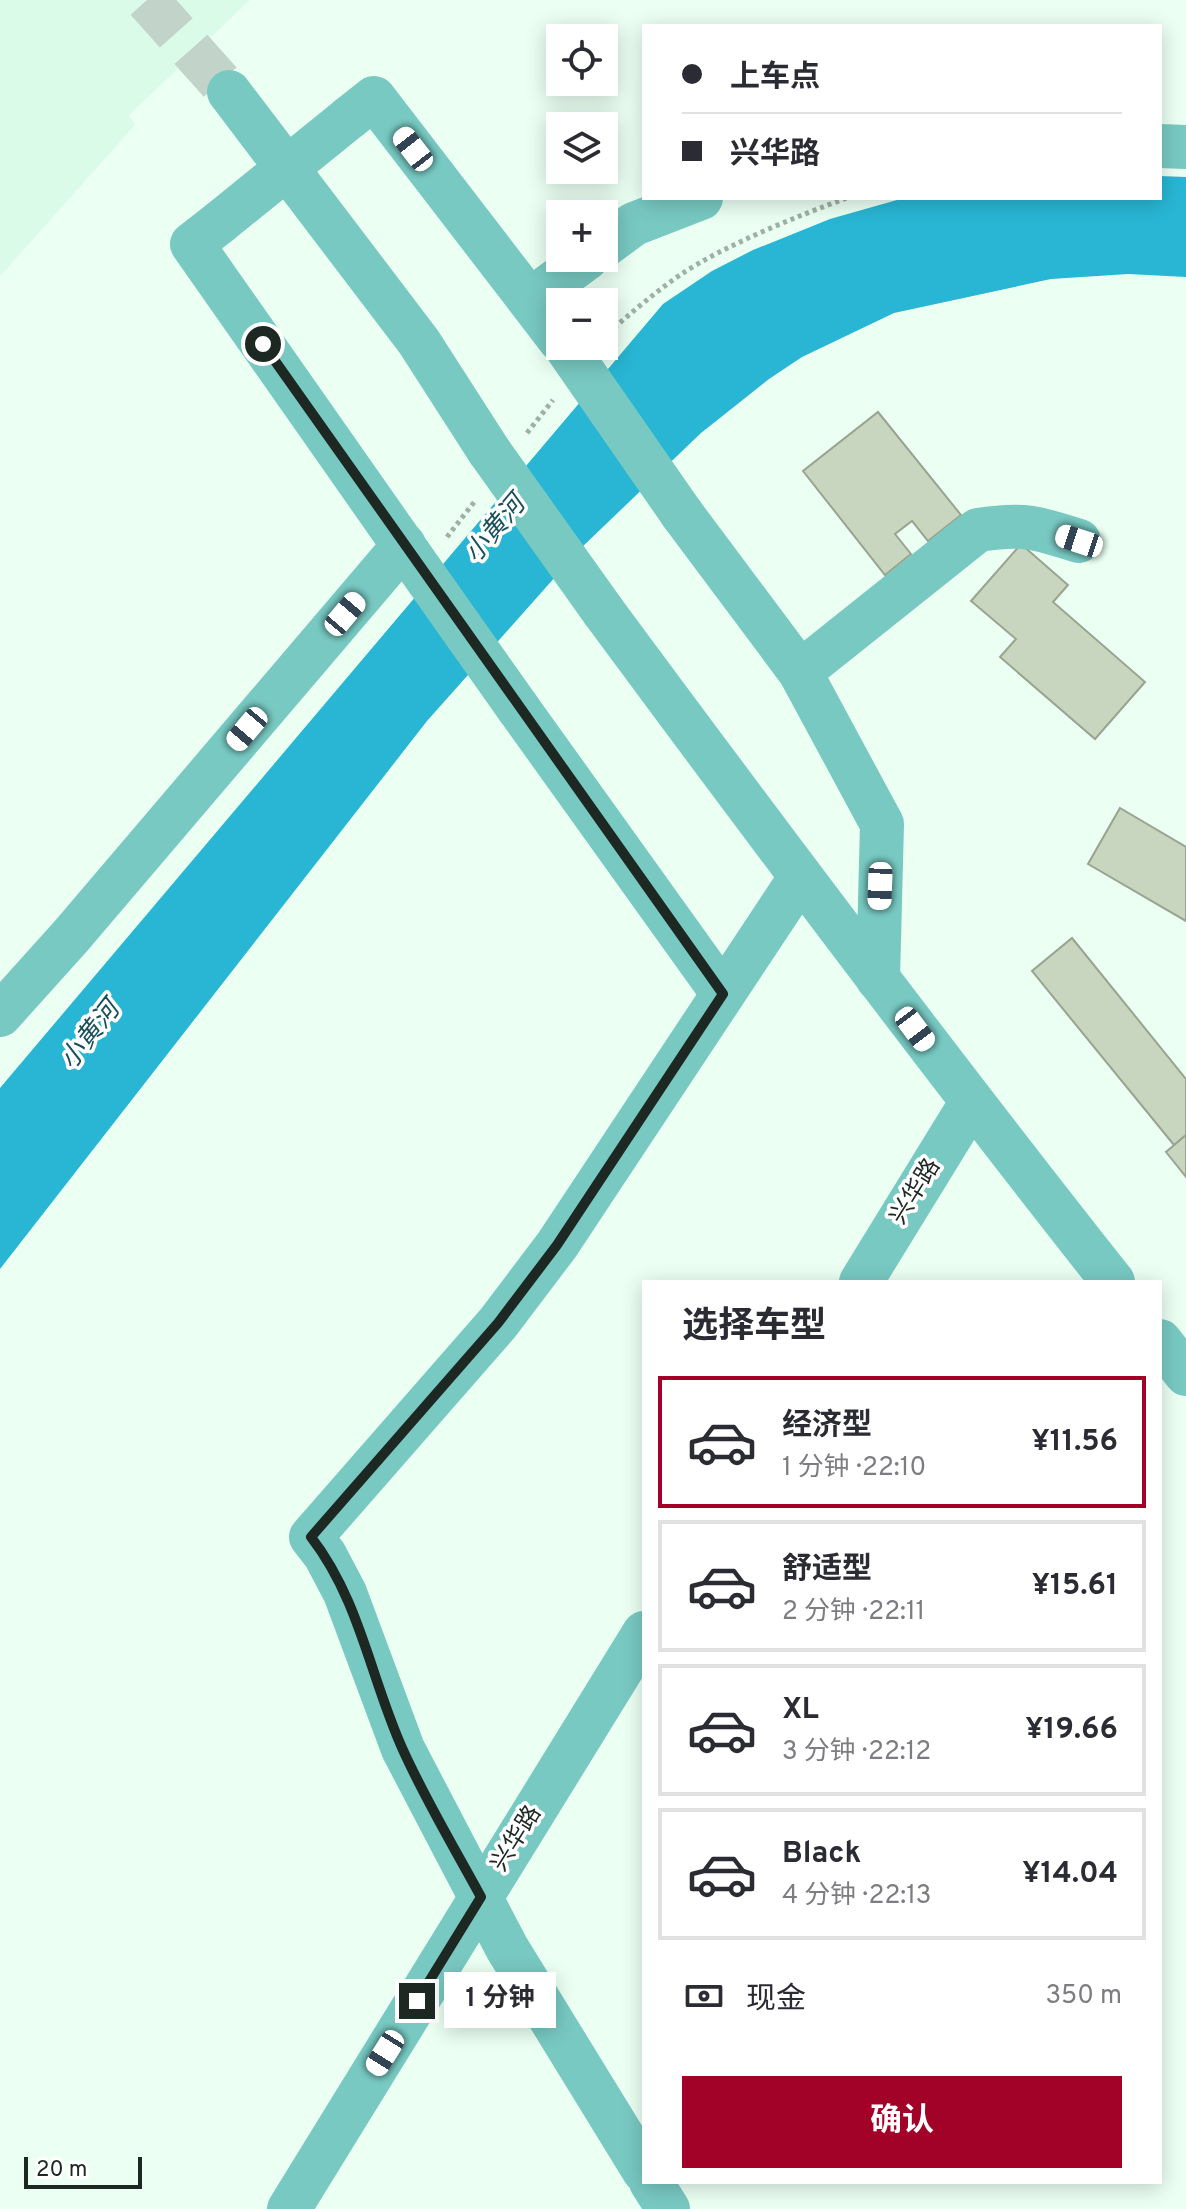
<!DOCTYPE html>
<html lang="zh">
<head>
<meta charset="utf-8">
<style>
  :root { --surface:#fff; --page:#f2f2f3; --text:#2b2b33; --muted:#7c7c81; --line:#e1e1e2; --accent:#a20227 }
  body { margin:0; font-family:Overpass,"Noto Sans SC",sans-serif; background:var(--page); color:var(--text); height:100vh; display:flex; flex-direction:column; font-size:30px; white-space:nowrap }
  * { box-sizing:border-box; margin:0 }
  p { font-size:26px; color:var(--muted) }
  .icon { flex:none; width:44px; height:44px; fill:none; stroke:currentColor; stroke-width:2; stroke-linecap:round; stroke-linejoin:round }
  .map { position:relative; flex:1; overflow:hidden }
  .details { position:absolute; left:642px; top:1280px; width:520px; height:904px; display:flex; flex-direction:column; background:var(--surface); border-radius:0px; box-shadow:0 4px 20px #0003 }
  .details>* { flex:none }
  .guide { position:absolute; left:642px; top:24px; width:520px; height:176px; border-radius:0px; box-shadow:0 4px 20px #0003; display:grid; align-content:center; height:176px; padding:0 40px; background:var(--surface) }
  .buttons { position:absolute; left:546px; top:24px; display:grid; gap:16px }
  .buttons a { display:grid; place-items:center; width:72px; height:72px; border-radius:0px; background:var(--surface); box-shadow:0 4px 20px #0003; font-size:40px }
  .scale { position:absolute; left:24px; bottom:20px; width:118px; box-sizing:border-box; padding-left:8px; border:4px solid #1e2823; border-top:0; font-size:22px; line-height:28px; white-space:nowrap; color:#1e2823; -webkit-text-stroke:6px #fff; paint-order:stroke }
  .end { position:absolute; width:36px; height:36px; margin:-18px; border:10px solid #1e2823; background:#fff; box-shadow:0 0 0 4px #fff }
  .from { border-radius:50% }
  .bubble { position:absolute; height:56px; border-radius:0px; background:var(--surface); box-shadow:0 4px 20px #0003; font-size:26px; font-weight:700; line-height:56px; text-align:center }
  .car { position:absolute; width:24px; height:48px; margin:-24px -12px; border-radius:10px; box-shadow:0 0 6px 2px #0007; background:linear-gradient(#fff 24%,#345 0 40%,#fff 0 76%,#345 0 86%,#fff 0) }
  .guide b { display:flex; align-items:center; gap:28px; height:76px; font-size:30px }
  .guide b+b { border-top:2px solid var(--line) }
  .guide i { width:20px; height:20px; background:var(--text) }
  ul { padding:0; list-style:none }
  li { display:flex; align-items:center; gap:24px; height:132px; margin:0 16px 12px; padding:0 24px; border:4px solid var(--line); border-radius:0px }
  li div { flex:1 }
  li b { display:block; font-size:30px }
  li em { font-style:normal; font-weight:700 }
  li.on { border-color:var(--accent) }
  li>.icon { width:72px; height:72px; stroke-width:1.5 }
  h2 { padding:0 40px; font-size:36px; line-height:96px }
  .pay { display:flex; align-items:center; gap:20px; height:88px; padding:0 40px; font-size:30px }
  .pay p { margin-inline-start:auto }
  .button { display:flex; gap:16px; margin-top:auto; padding:16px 40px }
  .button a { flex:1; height:92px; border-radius:0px; background:var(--accent); color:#fff; font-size:32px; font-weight:700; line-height:92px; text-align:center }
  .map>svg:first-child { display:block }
</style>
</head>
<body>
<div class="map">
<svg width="1186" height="2209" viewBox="0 0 1186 2209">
  <rect width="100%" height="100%" fill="#ebfff3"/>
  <path fill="#dafbe8" d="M0 0H250L129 115 135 125 0 276Z"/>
  <path fill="#28b6d4" d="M1160 176 1186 177V277L1128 274 1051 279 894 313 802 357 769 379 701 433 580 549 427 721 0 1269V1088L663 304 712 271 753 250 830 219 904 198H1160Z"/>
  <g fill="#c8d5bf" stroke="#98a490" stroke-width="2">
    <path d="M878 412 961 515 928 541 912 521 895 534 911 554 885 575 803 471Z"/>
    <path d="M1021 544 1068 585 1053 602 1145 682 1095 739 1000 657 1016 639 971 601Z"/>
    <path d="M1120 808 1186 847V921L1088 864Z"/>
    <path d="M1072 938 1186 1079V1135L1174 1145 1032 971Z"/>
    <path d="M1186 1135V1177L1166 1152Z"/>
  </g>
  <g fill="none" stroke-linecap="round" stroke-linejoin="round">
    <path stroke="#c2d4c9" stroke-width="44" stroke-dasharray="44 22" stroke-linecap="butt" d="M147 0 229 92"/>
    <g stroke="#9fb0a6" stroke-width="5" stroke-dasharray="4 4" stroke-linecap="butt">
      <path d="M608 333C631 313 654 293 680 275 723 246 797 216 847 198"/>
      <path d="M527 433 553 400"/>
      <path d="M447 537 475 501"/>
    </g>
    <g stroke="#78c9c2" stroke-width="44">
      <path d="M229 92 419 342 489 451"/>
      <path d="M350 117 374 98 560 340"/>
      <path d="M1160 146 1186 147"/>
      <path d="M219 223 192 244 410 555"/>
      <path d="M604 246 634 224 701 198"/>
      <path d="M530 300 587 258"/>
      <path d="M682 514 800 672 882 824 878 979"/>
      <path d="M603 611C770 837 939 1062 1113 1282"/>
      <path d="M800 672 978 530C1023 523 1036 527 1079 541"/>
      <path d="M518 708 723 994"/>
      <path d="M0 1015 71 936 404 545"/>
      <path d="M861 1282 971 1103"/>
      <path d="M1160 1341 1186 1374"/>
      <path d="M644 2171 507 1948 403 1749 345 1593 325 1555 311 1537 498 1323 557 1245 800 878"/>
      <path d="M651 2182 668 2209"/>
      <path d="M289 2209 644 1633"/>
    </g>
    <g stroke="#78c9c2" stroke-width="44">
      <path d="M219 223 350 117"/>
      <path d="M568 350 682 514"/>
      <path d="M489 451 603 611"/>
      <path d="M410 555 518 708"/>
    </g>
  </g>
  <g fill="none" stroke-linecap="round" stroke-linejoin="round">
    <path stroke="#1e2823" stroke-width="10" d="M263 344 723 994 557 1245 498 1323 311 1537C360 1600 371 1680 403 1750 426 1801 455 1849 481 1897L417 2001"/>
  </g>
  <g text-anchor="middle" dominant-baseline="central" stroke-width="7" stroke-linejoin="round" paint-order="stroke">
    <g font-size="24" fill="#1e2823" stroke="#fff">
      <text transform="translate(916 1192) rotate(-58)">兴华路</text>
      <text transform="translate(517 1839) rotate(-58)">兴华路</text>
    </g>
    <g font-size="26" font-style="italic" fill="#184f5c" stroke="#fff">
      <text transform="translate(496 530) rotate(-50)">小黄河</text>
      <text transform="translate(91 1036) rotate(-52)">小黄河</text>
    </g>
  </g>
</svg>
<div class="buttons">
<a><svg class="icon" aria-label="locate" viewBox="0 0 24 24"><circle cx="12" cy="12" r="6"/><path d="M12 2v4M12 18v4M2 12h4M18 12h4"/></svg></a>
<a><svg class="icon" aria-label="layers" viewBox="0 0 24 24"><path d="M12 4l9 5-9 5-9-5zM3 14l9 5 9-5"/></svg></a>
<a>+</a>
<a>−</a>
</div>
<div class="scale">20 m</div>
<i class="end from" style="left:263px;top:344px"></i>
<i class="end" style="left:417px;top:2001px"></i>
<div class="bubble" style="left:444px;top:1972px;width:112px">1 分钟</div>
<i class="car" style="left:413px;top:149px;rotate:322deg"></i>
<i class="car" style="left:1079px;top:541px;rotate:288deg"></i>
<i class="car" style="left:345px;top:614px;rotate:40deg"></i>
<i class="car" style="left:247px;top:729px;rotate:220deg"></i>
<i class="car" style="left:880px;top:886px;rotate:182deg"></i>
<i class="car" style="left:915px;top:1029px;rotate:143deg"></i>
<i class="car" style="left:385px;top:2053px;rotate:212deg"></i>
<div class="guide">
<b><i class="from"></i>上车点</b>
<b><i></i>兴华路</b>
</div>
<section class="details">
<h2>选择车型</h2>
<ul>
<li class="on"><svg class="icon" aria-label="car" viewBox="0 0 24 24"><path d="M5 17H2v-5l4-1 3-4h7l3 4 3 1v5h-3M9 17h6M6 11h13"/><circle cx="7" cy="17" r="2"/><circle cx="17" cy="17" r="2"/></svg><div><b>经济型</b><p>1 分钟 · 22:10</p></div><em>¥11.56</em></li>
<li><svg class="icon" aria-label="car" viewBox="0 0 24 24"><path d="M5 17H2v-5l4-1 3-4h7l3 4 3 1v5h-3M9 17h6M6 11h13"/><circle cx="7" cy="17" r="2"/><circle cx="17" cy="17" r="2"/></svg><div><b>舒适型</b><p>2 分钟 · 22:11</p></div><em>¥15.61</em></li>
<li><svg class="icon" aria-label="car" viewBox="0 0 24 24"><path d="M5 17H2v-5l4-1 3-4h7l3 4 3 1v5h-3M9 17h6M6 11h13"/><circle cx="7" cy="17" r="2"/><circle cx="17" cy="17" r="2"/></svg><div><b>XL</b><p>3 分钟 · 22:12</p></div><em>¥19.66</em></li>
<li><svg class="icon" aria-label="car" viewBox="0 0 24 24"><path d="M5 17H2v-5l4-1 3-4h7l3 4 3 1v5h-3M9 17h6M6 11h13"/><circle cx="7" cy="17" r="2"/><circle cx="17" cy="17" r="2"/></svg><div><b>Black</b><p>4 分钟 · 22:13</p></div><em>¥14.04</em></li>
</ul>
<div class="pay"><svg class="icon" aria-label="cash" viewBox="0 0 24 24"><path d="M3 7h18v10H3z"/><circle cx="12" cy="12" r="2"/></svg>现金<p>350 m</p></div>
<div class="button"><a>确认</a></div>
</section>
</div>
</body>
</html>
